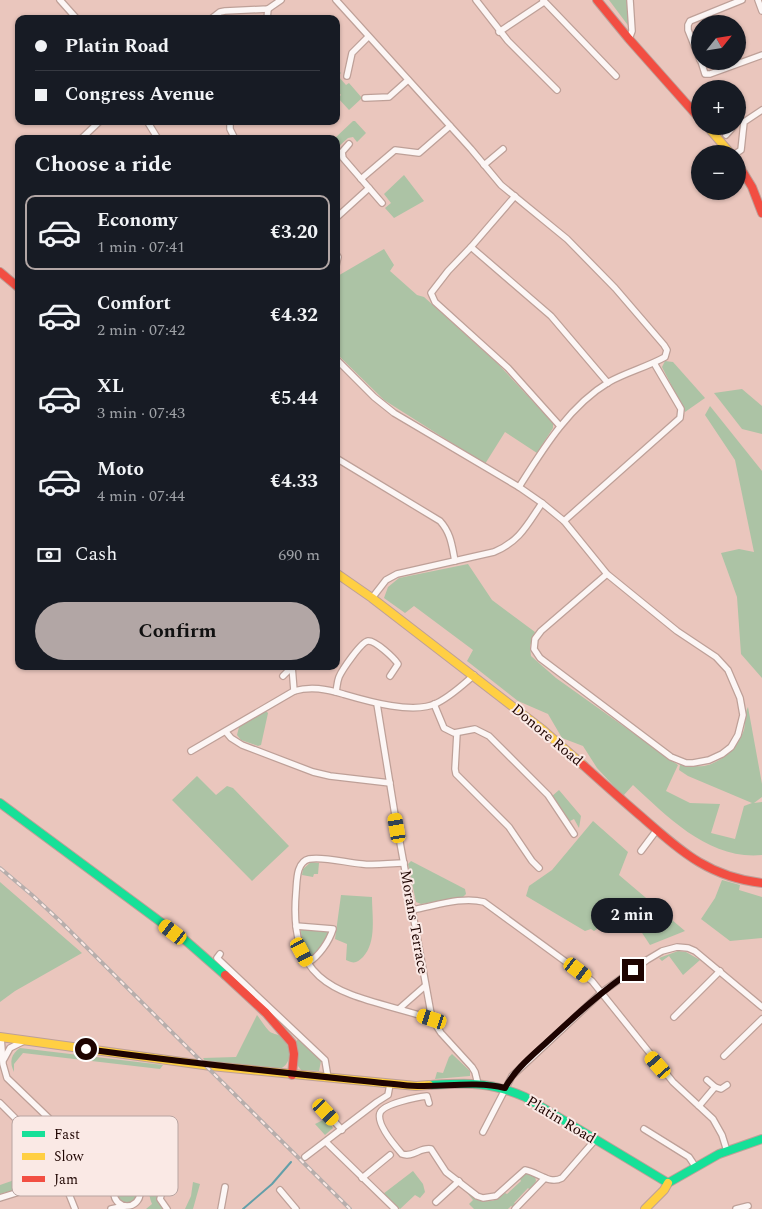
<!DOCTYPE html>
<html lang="en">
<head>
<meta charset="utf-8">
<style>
  :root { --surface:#171b24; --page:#242831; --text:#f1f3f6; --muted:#9ea1a6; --line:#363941; --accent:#b2a6a5 }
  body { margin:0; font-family:Spectral,serif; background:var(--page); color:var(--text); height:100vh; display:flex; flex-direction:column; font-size:19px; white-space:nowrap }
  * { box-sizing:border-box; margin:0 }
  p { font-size:16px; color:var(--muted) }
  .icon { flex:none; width:28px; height:28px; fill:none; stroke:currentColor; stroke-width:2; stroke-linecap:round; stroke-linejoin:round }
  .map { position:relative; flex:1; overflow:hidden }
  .details { position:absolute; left:15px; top:135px; width:325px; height:535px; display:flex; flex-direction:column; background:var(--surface); border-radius:10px; box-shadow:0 1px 4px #0004 }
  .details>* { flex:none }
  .hud { position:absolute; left:15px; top:15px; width:325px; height:110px; border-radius:10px; box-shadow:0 1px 4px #0004; display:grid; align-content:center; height:110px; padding:0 20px; background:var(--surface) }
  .needle { width:32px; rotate:60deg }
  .buttons { position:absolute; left:691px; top:15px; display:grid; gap:10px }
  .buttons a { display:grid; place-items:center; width:55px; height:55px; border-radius:50%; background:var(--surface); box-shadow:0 1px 4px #0004; font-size:25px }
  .end { position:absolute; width:22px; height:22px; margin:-11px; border:6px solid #1e0401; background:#fff; box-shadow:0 0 0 2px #fff }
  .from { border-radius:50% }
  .bubble { position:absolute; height:35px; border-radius:18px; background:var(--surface); box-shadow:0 1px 4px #0004; font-size:16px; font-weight:700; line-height:35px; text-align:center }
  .car { position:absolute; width:15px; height:30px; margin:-15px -8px; border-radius:6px; box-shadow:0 0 4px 1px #0007; background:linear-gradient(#f5c518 24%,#345 0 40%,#f5c518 0 76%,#345 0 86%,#f5c518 0) }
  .hud b { display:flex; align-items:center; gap:18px; height:48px; font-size:19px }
  .hud b+b { border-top:1px solid var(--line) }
  .hud i { width:12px; height:12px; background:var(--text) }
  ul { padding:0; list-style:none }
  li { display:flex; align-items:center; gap:15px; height:75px; margin:0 10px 8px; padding:0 10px; border:2px solid transparent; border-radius:10px }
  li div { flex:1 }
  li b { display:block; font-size:19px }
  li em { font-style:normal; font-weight:700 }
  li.current { border-color:var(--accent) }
  li>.icon { width:45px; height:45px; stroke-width:1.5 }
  h2 { padding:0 20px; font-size:22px; line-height:60px }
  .pay { display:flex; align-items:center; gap:12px; height:55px; padding:0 20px; font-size:19px }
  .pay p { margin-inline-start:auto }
  .primary-button { display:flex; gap:10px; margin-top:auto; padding:10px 20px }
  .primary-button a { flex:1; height:58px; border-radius:30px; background:var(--accent); color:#111; font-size:20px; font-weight:700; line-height:58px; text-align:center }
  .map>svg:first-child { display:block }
</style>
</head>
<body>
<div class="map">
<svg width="762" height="1209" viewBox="0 0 762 1209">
  <rect width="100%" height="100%" fill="#eac6bd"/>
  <g fill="#acc3a5">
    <path d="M609 0H628L630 28Z"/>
    <path d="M338 70 341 73 338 76 346 85 349 83 362 98 349 110 338 98 341 95 338 91 336 92V72Z"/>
    <path d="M353 121H355L366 133 357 142 353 137 348 138 337 148 339 155H336V139H334Z"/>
    <path d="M404 175 424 201 394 218 385 208 391 203 384 194Z"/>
    <path d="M384 249 394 265 390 271 417 295 424 297 498 364 553 423V428L537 453 505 432 485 464 384 400 336 353V277Z"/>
    <path d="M665 361 673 362 705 398 685 412 662 367Z"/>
    <path d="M742 389 762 406V434L742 429 714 393Z"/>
    <path d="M710 406 762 471V678L741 654 737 597 721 553 739 549 754 552 735 460 705 415Z"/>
    <path d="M468 564 492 600 535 632 530 646 531 656 556 678 678 765 666 791 690 803 720 804 711 833 735 839 744 806 752 803 688 776 679 770 680 765C687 765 696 767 704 766 721 763 738 747 744 730 746 722 744 714 748 707L762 784V797L754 803 762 802V855C709 860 669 818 633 785L623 796 597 768 583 746 562 738 548 714 518 701 467 661 473 650 414 606 405 613 384 598 388 587 399 578Z"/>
    <path d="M266 711 268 713 261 745 258 746 241 740 237 735 239 727Z"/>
    <path d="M197 776 216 795 227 786 233 788 289 846 252 881 172 800Z"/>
    <path d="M559 790 581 816 579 828 574 819 570 821 567 820 551 797Z"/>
    <path d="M593 821 628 852 619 875 685 931 650 945 627 910 594 931 591 929 585 931 526 896 529 886 552 870Z"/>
    <path d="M411 861 465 889 466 894 463 897 421 904 416 902 408 864Z"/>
    <path d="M311 862 319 863 318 874H314L313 877 302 875 303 869Z"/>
    <path d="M722 880 740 885 739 890 762 897V938L730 941 701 919 715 898Z"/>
    <path d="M0 882 82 953 15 991 0 1002Z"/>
    <path d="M341 895 372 897C372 916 377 942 363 957 357 963 354 964 346 960L347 944 335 939Z"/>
    <path d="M300 928 327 930 330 932 328 938 313 958 310 959 303 943Z"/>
    <path d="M678 951 686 952 700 960 683 975 669 956 662 961 659 958Z"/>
    <path d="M257 1015C261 1020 265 1027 269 1031 272 1034 277 1034 280 1036 292 1044 293 1063 280 1069L206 1062 203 1058 236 1057Z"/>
    <path d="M298 1039 321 1061 319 1071 301 1070 298 1066V1049L296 1042Z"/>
    <path d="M20 1048 163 1065 160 1069 23 1053 14 1064V1072C9 1062 11 1054 20 1048Z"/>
    <path d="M452 1054 470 1071V1076L435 1079 437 1072 443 1073 449 1057Z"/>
    <path d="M327 1118 333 1128 325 1135 315 1124Z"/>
    <path d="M50 1162 52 1170C45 1183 14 1190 0 1194V1185L23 1177Z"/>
    <path d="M413 1171 423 1184 425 1192 420 1198 415 1195 400 1209 383 1194Z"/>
    <path d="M160 1172 162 1178 159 1179 158 1203 164 1209H146L152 1204C147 1190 147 1181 160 1172Z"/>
    <path d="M526 1173 535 1176 536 1181 530 1190 528 1188 514 1203 516 1204 513 1207 511 1206 508 1209H474L469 1204 473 1200 463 1188C479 1200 489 1208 505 1193L507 1194 521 1181 520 1179Z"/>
    <path d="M193 1182 200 1184 193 1209H185L191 1196Z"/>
    <circle cx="128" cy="1193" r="10"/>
  </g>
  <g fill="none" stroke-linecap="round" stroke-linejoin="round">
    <path stroke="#639fa9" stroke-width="2" d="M243 1209 272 1184 291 1162"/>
    <defs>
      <g id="street">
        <path d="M60 0 77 19"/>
        <path d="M336 0 471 149 501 185 567 239 615 288 664 345 667 350 665 357C647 367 627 372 609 382 569 406 543 449 519 487"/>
        <path d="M476 0 508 41 557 90"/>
        <path d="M543 0 616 76"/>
        <path d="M758 0 762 11"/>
        <path d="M211 19 220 12 225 11 268 9 281 0"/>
        <path d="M267 19 268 9"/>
        <path d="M499 32 544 2"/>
        <path d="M629 39 632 31 630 0"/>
        <path d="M700 60 688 30V25L690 21 742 0"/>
        <path d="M701 61 705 74H710L762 55"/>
        <path d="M347 76 352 53 368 37"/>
        <path d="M365 98 389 97 408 80"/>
        <path d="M147 121 158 139"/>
        <path d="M230 121V129L235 139"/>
        <path d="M726 135 734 126"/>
        <path d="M81 139 100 121"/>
        <path d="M349 144 342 152 343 158 382 203"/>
        <path d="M735 154 741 150 744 122 762 110"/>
        <path d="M484 165 503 149"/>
        <path d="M361 179 395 150 419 153 450 126"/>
        <path d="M515 196 471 247 448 271 431 293 435 302 508 368 560 426"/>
        <path d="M336 218 369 188"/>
        <path d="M471 247 551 316 608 383"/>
        <path d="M336 254 338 257 336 266"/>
        <path d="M336 359 374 397 394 413 519 487 542 503 564 521 607 574 677 631 716 657 728 670 740 698 743 715 738 735 731 747 722 754 709 760 693 763H686L671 757 540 658 534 649 535 639 541 631 607 574"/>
        <path d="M336 458 440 521C451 533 452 546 455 561"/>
        <path d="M564 521 680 418 681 409 654 363"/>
        <path d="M372 598 386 580 397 574 494 552C520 541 527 525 542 503"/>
        <path d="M292 666 294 691"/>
        <path d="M283 676 292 667"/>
        <path d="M336 692C337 687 337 682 339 677 342 670 361 642 368 641 375 640 394 658 398 664L390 676"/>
        <path d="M377 704 395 815 432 1019 441 1033 472 1067 475 1072 478 1084"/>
        <path d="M434 704 444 728 454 733 475 729 489 736 548 795 574 834"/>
        <path d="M226 732 231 738 242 745 313 772 330 776 390 783"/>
        <path d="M457 733 455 769 456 774 509 827 532 861 539 868"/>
        <path d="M191 751 294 691C311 686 326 689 343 694 367 701 414 715 437 703 451 696 463 685 474 675"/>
        <path d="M641 851 656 831"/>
        <path d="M404 863C390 863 375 866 362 864 347 863 323 856 309 859 296 862 297 881 296 892 287 997 354 993 432 1019"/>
        <path d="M412 910C435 906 462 896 484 902L592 981 673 1082 713 1119 722 1135 727 1151"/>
        <path d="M296 926 333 929C329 942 319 956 308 963"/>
        <path d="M220 954 217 958 325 1060 328 1078"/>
        <path d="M400 1008 425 986"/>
        <path d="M674 1017 720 971"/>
        <path d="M1 1037 3 1064 7 1078 110 1177 115 1188"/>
        <path d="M724 1056 762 1019"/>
        <path d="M4 1059 10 1048 24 1041"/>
        <path d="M707 1080 715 1087 721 1089 727 1085"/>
        <path d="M0 1103 41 1144 61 1174"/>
        <path d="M429 1103 427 1096C417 1097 383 1104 380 1113 376 1124 395 1146 402 1154 413 1158 420 1147 431 1149L446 1172 477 1196 483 1198 496 1196 525 1170C538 1172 549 1185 562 1178L595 1140"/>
        <path d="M699 1106 715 1087"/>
        <path d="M326 1112 342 1130"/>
        <path d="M644 1129 689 1157 695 1166"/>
        <path d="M483 1132 512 1076 602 992 647 960 662 951 677 947 688 948 695 951 762 1007"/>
        <path d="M326 1142 395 1209"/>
        <path d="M101 1146 117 1160C124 1159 130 1156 137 1155 152 1154 166 1169 164 1184 164 1189 161 1194 160 1199L167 1209"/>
        <path d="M305 1157 377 1102 388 1095 390 1084"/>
        <path d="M362 1178 390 1155"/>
        <circle cx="127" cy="1193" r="13"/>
        <path d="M140 1189 143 1177 168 1152"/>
        <path d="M280 1190 296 1209"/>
        <path d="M0 1198 32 1188 61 1174 75 1209"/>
        <path d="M436 1202 459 1181"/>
        <path d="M111 1209 125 1206"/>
        <path d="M221 1209 225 1187"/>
        <path d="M515 1209 545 1178"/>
        <path d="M736 1209 748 1206"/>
      </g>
      <g id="fast">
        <path d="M0 803 185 940 225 975"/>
        <path d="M429 1085C467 1083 489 1081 525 1097L668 1183"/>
        <path d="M668 1183 719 1154 762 1139"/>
      </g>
      <g id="slow">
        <path d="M707 126 731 154"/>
        <path d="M336 573 372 598 543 730 583 765"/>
        <path d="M0 1037 211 1066 416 1086 429 1085"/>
        <path d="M645 1209 664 1190 668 1183"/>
      </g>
      <g id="jam">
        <path d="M597 0 629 39 700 119"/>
        <path d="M738 164 752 187 762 213"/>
        <path d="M0 272 19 288"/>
        <path d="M583 765C603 783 623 801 643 818 682 852 709 877 762 883"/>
        <path d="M225 975 266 1013 292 1043 294 1054 292 1075"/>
      </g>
    </defs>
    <use href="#street" stroke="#bea098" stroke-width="8"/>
    <use href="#fast" stroke="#bea098" stroke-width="10"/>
    <use href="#slow" stroke="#bea098" stroke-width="10"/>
    <use href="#jam" stroke="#bea098" stroke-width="10"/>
    <use href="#street" stroke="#fcf6f5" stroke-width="5.5"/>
    <use href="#fast" stroke="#16e098" stroke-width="8"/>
    <use href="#slow" stroke="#ffcf43" stroke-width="8"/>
    <use href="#jam" stroke="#f24e42" stroke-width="8"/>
    <defs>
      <path id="rail" d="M0 868 32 895 60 921 350 1209"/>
    </defs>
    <use href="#rail" stroke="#b7aeac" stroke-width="4"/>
    <use href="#rail" stroke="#fae9e5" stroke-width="2" stroke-dasharray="5.5" stroke-linecap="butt"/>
  </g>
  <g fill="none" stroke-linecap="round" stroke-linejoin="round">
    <path stroke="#1e0401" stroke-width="6" d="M86 1049C192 1064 297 1074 403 1085 437 1089 471 1080 505 1088 515 1069 533 1055 549 1040 576 1015 603 990 633 970"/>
  </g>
  <g text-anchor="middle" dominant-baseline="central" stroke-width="4" stroke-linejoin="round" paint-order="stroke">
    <g font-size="15" fill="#1e0401" stroke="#fae9e5">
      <text transform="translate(547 735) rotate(40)">Donore Road</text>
      <text transform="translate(414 922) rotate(80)">Morans Terrace</text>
      <text transform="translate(561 1120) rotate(31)">Platin Road</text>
    </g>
  </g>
  <rect x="12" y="1116" width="166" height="80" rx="8" fill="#fae9e5" stroke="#b8a4a1" stroke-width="1"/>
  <rect x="22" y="1131" width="23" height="6" fill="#16e098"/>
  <rect x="22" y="1153" width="23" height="7" fill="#ffcf43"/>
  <rect x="22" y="1176" width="23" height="6" fill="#f24e42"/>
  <g font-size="14" fill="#1e0401">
    <text x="54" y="1139">Fast</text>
    <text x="54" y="1161">Slow</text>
    <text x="54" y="1184">Jam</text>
  </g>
</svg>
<div class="buttons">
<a><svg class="needle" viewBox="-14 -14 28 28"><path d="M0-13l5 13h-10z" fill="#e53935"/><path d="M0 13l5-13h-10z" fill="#9ea1a6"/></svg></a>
<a>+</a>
<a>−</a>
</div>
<i class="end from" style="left:86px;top:1049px"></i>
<i class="end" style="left:633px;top:970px"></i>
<div class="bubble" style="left:591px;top:898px;width:82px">2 min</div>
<i class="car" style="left:397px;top:828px;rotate:350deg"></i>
<i class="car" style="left:173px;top:932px;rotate:307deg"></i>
<i class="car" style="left:302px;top:952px;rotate:152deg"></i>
<i class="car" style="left:578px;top:970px;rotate:127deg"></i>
<i class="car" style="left:432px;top:1019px;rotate:288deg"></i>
<i class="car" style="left:658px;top:1065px;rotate:319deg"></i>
<i class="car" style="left:326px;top:1112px;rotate:137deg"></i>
<div class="hud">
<b><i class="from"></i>Platin Road</b>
<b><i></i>Congress Avenue</b>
</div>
<section class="details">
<h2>Choose a ride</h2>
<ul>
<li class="current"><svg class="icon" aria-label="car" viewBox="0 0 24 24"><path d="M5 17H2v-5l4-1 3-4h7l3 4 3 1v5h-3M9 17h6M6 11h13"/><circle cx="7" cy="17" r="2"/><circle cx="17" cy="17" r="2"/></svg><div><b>Economy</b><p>1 min · 07:41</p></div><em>€3.20</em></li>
<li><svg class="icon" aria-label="car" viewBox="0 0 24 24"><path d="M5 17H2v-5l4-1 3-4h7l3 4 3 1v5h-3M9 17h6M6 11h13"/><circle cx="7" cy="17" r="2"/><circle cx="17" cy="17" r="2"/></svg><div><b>Comfort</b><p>2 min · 07:42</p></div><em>€4.32</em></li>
<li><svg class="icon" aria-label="car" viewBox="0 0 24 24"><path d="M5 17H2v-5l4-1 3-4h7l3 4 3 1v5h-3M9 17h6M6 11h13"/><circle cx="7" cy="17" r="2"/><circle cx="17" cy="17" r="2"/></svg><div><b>XL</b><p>3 min · 07:43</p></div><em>€5.44</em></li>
<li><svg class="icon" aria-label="car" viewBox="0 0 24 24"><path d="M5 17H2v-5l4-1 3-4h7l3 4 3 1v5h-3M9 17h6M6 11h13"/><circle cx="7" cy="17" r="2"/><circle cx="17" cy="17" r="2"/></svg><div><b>Moto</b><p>4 min · 07:44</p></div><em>€4.33</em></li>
</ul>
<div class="pay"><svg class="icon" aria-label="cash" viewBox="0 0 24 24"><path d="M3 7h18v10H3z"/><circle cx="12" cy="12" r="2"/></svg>Cash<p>690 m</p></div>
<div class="primary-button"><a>Confirm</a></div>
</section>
</div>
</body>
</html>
